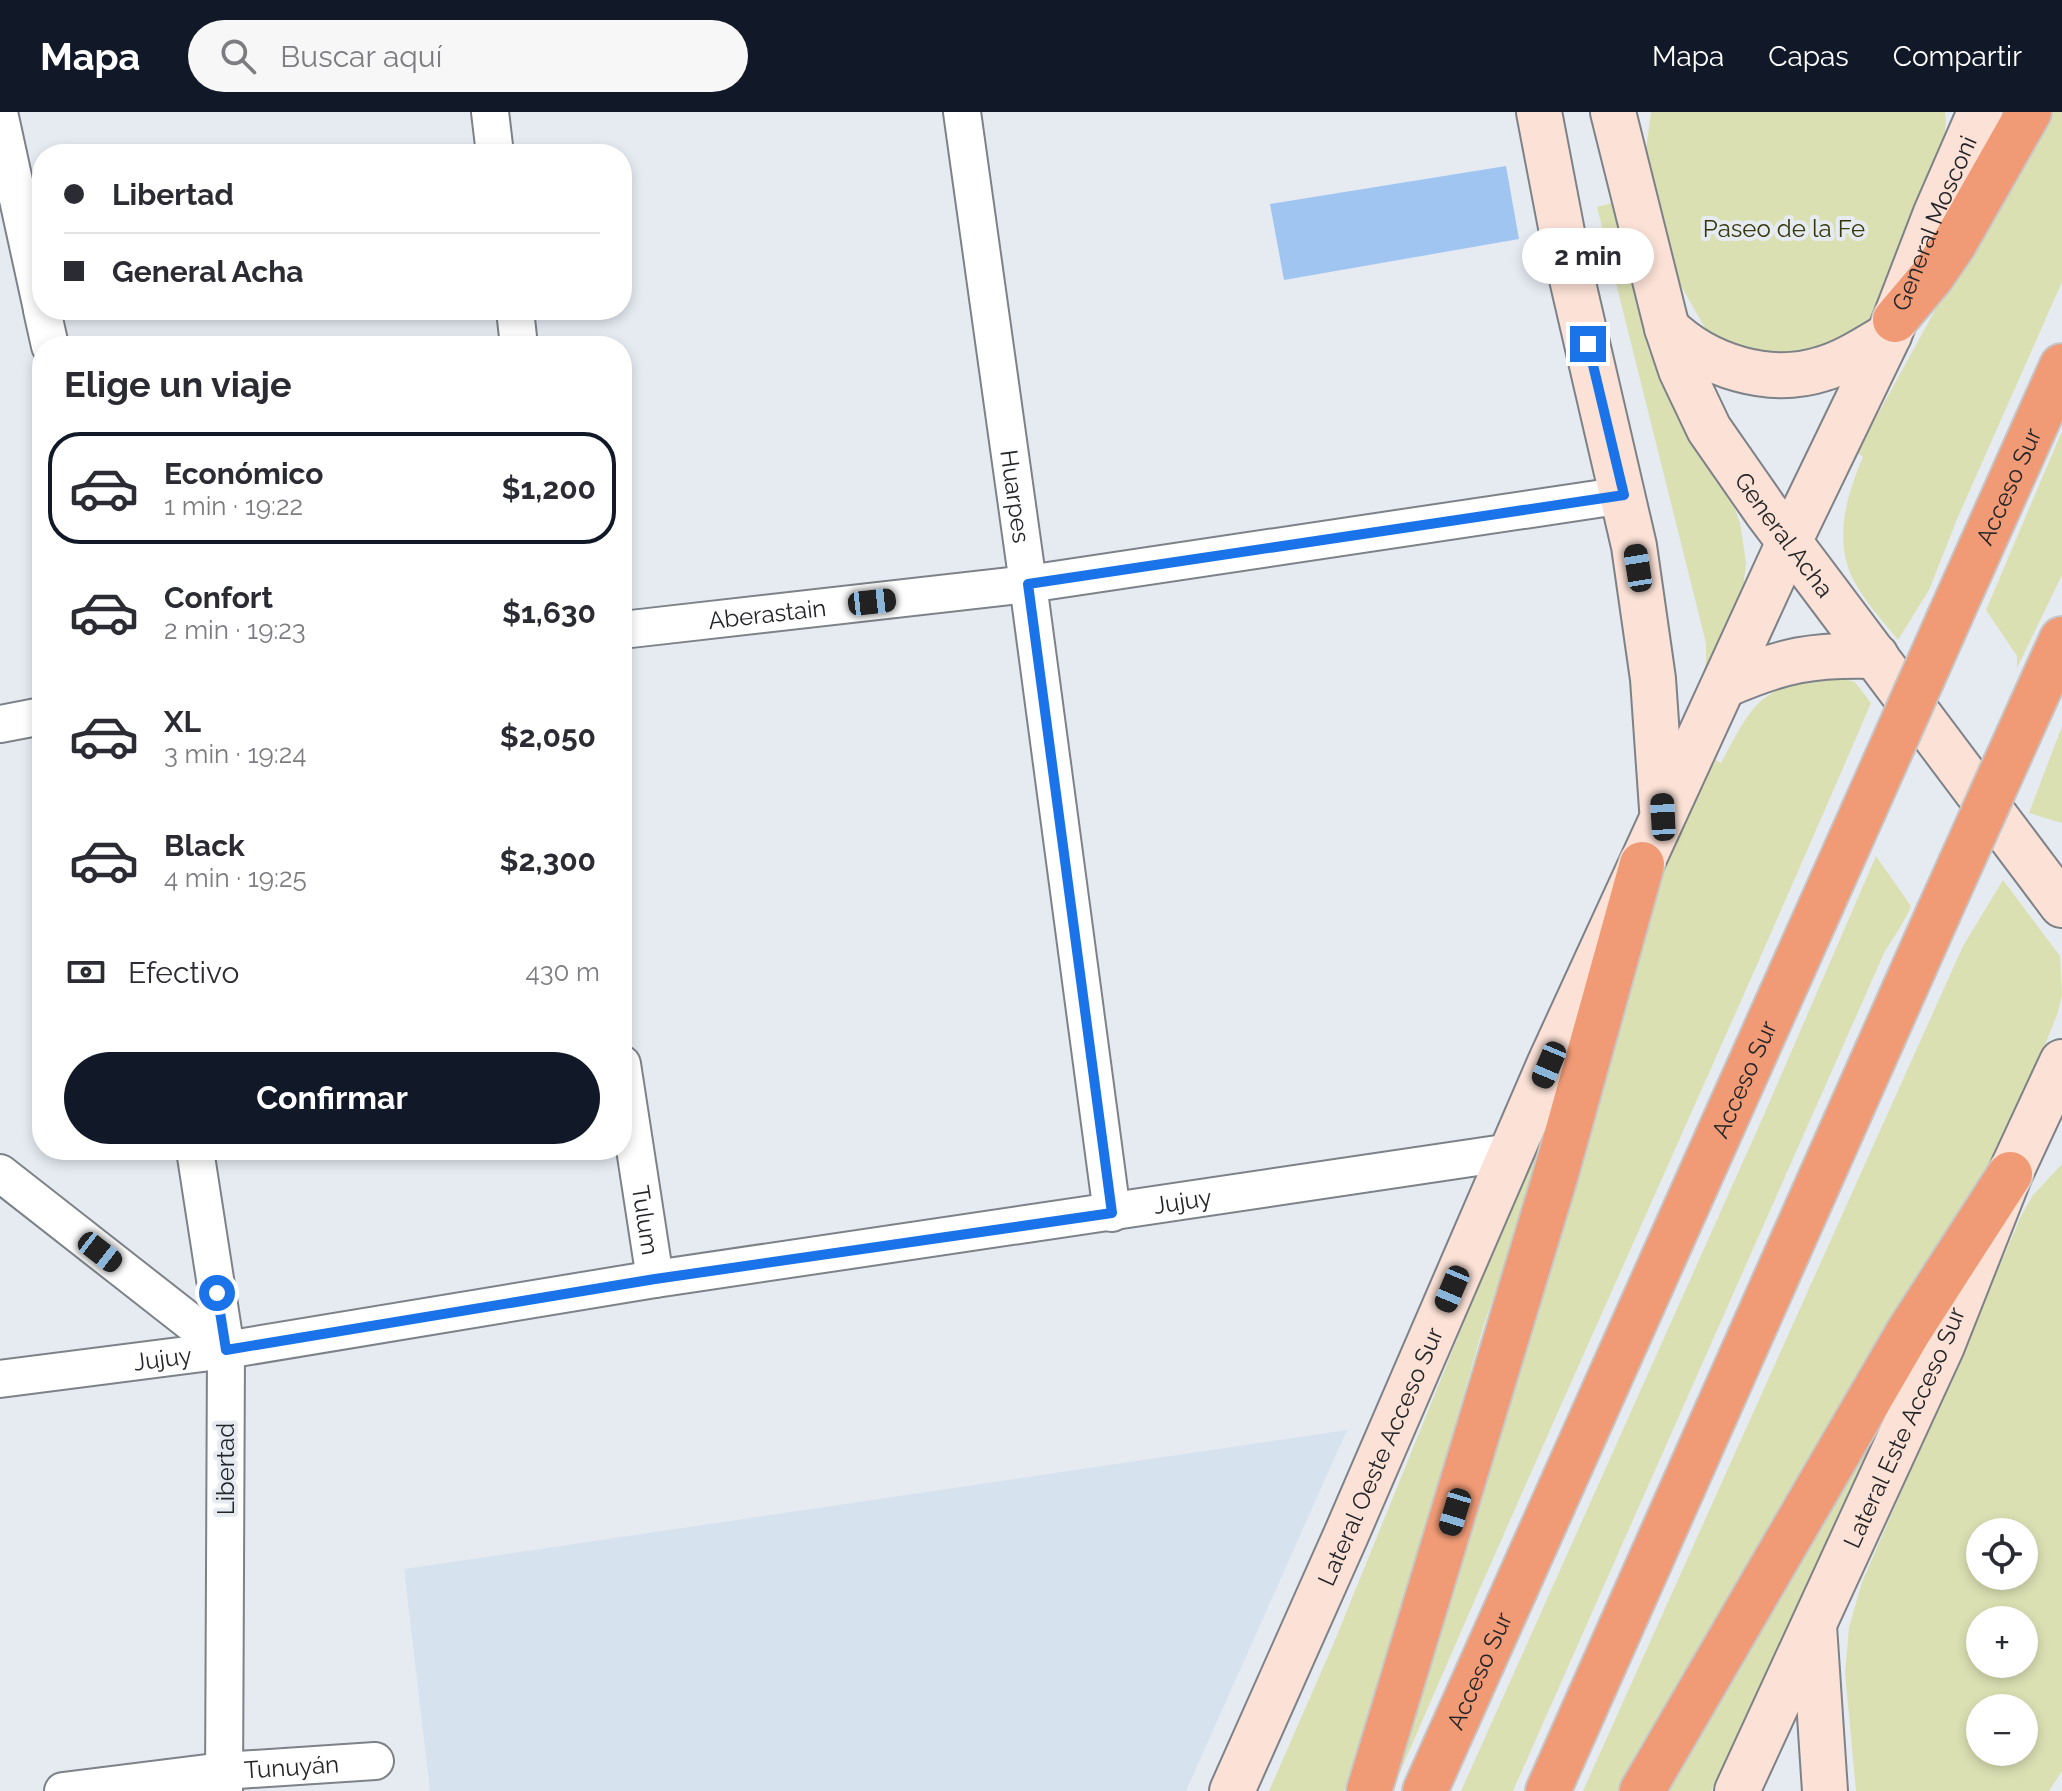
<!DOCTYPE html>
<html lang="es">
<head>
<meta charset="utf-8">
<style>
  :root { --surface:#fff; --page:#f7f7f7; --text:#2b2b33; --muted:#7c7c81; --line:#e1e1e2; --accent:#111827 }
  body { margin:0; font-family:Raleway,sans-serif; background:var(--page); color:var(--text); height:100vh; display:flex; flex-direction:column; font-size:30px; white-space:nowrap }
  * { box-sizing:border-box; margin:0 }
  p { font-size:26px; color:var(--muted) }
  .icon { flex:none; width:44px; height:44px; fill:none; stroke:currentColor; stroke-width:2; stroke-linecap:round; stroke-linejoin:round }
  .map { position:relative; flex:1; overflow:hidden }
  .side { position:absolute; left:32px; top:224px; width:600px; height:824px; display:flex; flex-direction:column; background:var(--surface); border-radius:32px; box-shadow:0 4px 12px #0003 }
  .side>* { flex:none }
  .hud { position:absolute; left:32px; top:32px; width:600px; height:176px; border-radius:32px; box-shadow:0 4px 12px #0003; display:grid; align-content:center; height:176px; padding:0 32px; background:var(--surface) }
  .fabs { position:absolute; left:1966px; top:1406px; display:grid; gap:16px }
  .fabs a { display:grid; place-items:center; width:72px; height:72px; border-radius:50%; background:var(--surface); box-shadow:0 4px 12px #0003; font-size:40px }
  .end { position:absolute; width:36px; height:36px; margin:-18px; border:10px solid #1a73e8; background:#fff; box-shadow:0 0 0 4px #fff }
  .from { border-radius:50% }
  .bubble { position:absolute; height:56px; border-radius:28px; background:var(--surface); box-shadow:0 4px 12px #0003; font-size:26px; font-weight:700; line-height:56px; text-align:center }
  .car { position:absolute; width:24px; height:48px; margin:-24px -12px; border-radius:10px; box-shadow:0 0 6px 2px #0007; background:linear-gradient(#222 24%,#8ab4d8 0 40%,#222 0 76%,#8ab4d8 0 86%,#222 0) }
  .hud b { display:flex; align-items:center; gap:28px; height:76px; font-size:30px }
  .hud b+b { border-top:2px solid var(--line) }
  .hud i { width:20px; height:20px; background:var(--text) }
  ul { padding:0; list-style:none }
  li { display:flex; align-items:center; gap:24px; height:112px; margin:0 16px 12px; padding:0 16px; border:4px solid transparent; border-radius:32px }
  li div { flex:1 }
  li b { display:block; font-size:30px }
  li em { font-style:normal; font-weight:700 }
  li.active { border-color:var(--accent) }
  li>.icon { width:72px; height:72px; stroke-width:1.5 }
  h2 { padding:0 32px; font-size:36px; line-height:96px }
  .pay { display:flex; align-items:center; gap:20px; height:88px; padding:0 32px; font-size:30px }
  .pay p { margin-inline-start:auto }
  .cta { display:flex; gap:16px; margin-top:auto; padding:16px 32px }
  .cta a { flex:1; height:92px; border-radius:48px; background:var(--accent); color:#fff; font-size:32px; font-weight:700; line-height:92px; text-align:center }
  header { display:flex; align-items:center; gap:48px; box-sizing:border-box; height:112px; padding:0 40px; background:var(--accent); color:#fff }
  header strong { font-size:38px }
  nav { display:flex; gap:44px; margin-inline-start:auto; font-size:28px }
  .search { width:560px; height:72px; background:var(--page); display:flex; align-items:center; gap:20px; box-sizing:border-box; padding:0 28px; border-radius:44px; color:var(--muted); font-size:30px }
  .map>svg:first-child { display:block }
</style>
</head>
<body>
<header>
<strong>Mapa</strong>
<div class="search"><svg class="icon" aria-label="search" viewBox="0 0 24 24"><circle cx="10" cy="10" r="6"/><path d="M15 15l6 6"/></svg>Buscar aquí</div>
<nav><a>Mapa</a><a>Capas</a><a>Compartir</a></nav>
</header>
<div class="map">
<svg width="2062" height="1679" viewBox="0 0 2062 1679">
  <rect width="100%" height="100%" fill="#e6ebf2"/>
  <path fill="#d7e2ef" d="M1347 1318 1186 1679H430L404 1457Z"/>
  <g fill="#dbe0b3" fill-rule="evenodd">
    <path d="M1651 0H1945C1953 44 1894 154 1875 198L1866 211 1854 220 1808 245 1736 237 1705 216 1681 174 1664 127 1645 45Z"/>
    <path d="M2044 0H2062V170L1958 405 1929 478 1898 528C1883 509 1864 489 1853 467 1833 428 1847 382 1863 345L1857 340Z"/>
    <path d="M1615 90 1649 239 1685 320 1733 391 1740 411 1746 450 1743 479 1702 573 1706 549V531L1597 95Z"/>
    <path d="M2062 319V463L2017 556V544L1986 498Z"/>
    <path d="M1838 565 1855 570 1871 591C1715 955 1548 1315 1392 1679L1652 789 1696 682 1714 647 1721 651C1757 583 1761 575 1838 565Z"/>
    <path d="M2062 614V711L2029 701Z"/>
    <path d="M1876 744 1911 794C1904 811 1895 823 1885 839L1513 1679H1461L1763 1005Z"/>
    <path d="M2003 768 2060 844 2062 883 2057 903 2036 955 2035 976 1628 1679H1583L1963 834Z"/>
    <path d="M1551 996 1547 1036 1484 1212 1421 1432 1344 1679H1269L1333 1533Z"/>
    <path d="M2062 1052V1659L2049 1679H1856L1845 1561 1849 1515 1862 1470 2021 1104 2033 1083ZM1980 1420H2024V1464H1980ZM1980 1508H2024V1552H1980ZM1980 1596H2024V1640H1980Z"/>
    <path d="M1923 1228 1711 1679H1669L1812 1429Z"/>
  </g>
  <path fill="#a1c5f1" d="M1506 54 1519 127 1284 168 1270 92Z"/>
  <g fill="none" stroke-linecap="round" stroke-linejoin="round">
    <defs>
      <g id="street">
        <path d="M490 0 495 42"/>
        <path id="s1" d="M962 0 1028 472 1112 1101"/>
        <path d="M0 5 42 197"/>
        <path d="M42 198 50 234"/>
        <path d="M515 198 519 234"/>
        <path id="s2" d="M622 518 1028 472 1624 383"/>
        <path d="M0 612 42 604"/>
        <path id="s3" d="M622 952 655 1167"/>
        <path d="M195 1038 226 1238 224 1679"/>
        <path d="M0 1061 226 1238"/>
        <path id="s4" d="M0 1267 226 1238 655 1167 1511 1040"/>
        <path id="s5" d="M63 1679 223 1659 375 1649"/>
      </g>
      <g id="secondary">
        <path d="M1539 0 1566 141 1634 434 1653 567 1662 697"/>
        <path id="s6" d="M1613 0 1667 216 1681 258 1709 317 1766 399 2062 793"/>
        <path d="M1667 216C1706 254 1769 274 1822 257 1846 250 1867 236 1889 223"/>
        <path d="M1725 573C1783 548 1812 542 1876 544"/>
        <path d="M1814 1514 1825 1679"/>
        <path id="s7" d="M1232 1679 1346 1423 1549 953 1789 430 1889 223 1936 101 1980 0"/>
        <path id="s8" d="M1737 1679 1942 1234 2010 1062 2062 950"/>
      </g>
      <g id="highway">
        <path d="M1895 208 1932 164 1954 132 2029 0"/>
        <path id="s9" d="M1951 502 2062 254"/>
        <path d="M2032 593 2062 527"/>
        <path d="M1369 1679 1555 1065 1642 752"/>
        <path id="s10" d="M1425 1679 1863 700"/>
        <path d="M1548 1679 1938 802"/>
        <path d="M1642 1679 1909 1219 2010 1062"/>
      </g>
    </defs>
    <use href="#street" stroke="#7d8288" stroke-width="40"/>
    <use href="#secondary" stroke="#7d8288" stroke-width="48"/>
    <use href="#highway" stroke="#c6c6c7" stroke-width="48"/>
    <use href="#street" stroke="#fff" stroke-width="36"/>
    <use href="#secondary" stroke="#fbe1d6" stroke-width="44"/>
    <use href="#highway" stroke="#f19b76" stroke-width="44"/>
    <defs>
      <g id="highway-bridge">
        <path d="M1863 700 1951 502"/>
        <path d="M1938 802 2032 593"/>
      </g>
    </defs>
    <use href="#highway-bridge" stroke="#c6c6c7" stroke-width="48" stroke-linecap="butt"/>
    <use href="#highway-bridge" stroke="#f19b76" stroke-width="44"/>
  </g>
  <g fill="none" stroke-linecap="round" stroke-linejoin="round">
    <path stroke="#1a73e8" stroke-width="10" d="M217 1181 226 1238 655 1167 1112 1101 1028 472 1624 383 1588 232"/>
  </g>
  <g text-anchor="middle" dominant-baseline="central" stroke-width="8" stroke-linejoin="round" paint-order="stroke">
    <g font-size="24" fill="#232528" stroke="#e6ebf2">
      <text stroke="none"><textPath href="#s7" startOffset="1718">General Mosconi</textPath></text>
      <text stroke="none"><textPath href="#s9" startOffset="140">Acceso Sur</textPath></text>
      <text stroke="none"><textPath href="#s1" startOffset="388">Huarpes</textPath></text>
      <text stroke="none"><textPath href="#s6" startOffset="462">General Acha</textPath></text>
      <text stroke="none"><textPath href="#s2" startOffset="146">Aberastain</textPath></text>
      <text stroke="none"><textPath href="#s10" startOffset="780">Acceso Sur</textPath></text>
      <text stroke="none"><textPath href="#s4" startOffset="1196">Jujuy</textPath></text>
      <text stroke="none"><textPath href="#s3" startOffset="158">Tulum</textPath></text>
      <text stroke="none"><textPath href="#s4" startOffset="164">Jujuy</textPath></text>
      <text stroke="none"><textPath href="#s8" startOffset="400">Lateral Este Acceso Sur</textPath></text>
      <text stroke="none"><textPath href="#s7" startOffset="366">Lateral Oeste Acceso Sur</textPath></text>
      <text transform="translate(225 1357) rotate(-90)">Libertad</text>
      <text stroke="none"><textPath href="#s10" startOffset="132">Acceso Sur</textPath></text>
      <text stroke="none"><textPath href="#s5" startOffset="230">Tunuyán</textPath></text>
    </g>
    <g font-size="24" fill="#36380c" stroke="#e6ebf2">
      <text x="1784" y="116">Paseo de la Fe</text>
    </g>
  </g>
</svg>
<div class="fabs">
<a><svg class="icon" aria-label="locate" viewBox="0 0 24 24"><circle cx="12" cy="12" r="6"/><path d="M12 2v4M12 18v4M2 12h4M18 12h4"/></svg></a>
<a>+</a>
<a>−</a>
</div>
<i class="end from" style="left:217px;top:1181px"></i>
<i class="end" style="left:1588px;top:232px"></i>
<div class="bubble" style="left:1522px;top:116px;width:132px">2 min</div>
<i class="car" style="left:1638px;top:456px;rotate:351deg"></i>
<i class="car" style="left:872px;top:490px;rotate:84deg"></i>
<i class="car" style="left:1663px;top:705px;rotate:357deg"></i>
<i class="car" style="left:1549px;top:953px;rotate:203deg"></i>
<i class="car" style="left:100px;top:1140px;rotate:128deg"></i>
<i class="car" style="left:1452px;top:1177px;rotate:203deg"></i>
<i class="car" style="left:1455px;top:1400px;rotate:197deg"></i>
<div class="hud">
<b><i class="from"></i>Libertad</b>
<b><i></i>General Acha</b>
</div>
<section class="side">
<h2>Elige un viaje</h2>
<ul>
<li class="active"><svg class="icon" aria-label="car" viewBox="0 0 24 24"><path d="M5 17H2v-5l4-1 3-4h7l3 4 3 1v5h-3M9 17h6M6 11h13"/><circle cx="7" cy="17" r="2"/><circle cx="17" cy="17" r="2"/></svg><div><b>Económico</b><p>1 min · 19:22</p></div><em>$1,200</em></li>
<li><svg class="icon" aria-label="car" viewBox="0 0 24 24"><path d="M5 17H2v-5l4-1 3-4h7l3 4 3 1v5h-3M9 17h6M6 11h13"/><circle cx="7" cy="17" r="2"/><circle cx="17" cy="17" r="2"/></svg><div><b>Confort</b><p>2 min · 19:23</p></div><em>$1,630</em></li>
<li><svg class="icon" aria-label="car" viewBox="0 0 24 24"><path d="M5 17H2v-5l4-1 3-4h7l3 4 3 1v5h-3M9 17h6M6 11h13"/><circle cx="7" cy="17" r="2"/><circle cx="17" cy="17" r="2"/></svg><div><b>XL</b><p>3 min · 19:24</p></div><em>$2,050</em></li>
<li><svg class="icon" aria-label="car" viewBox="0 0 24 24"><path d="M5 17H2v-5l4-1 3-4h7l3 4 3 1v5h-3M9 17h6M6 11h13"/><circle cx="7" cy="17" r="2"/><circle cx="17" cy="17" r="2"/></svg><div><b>Black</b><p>4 min · 19:25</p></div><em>$2,300</em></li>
</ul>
<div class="pay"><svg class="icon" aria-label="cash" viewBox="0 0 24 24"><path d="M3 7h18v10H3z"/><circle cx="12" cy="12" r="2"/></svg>Efectivo<p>430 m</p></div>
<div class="cta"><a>Confirmar</a></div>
</section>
</div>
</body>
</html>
